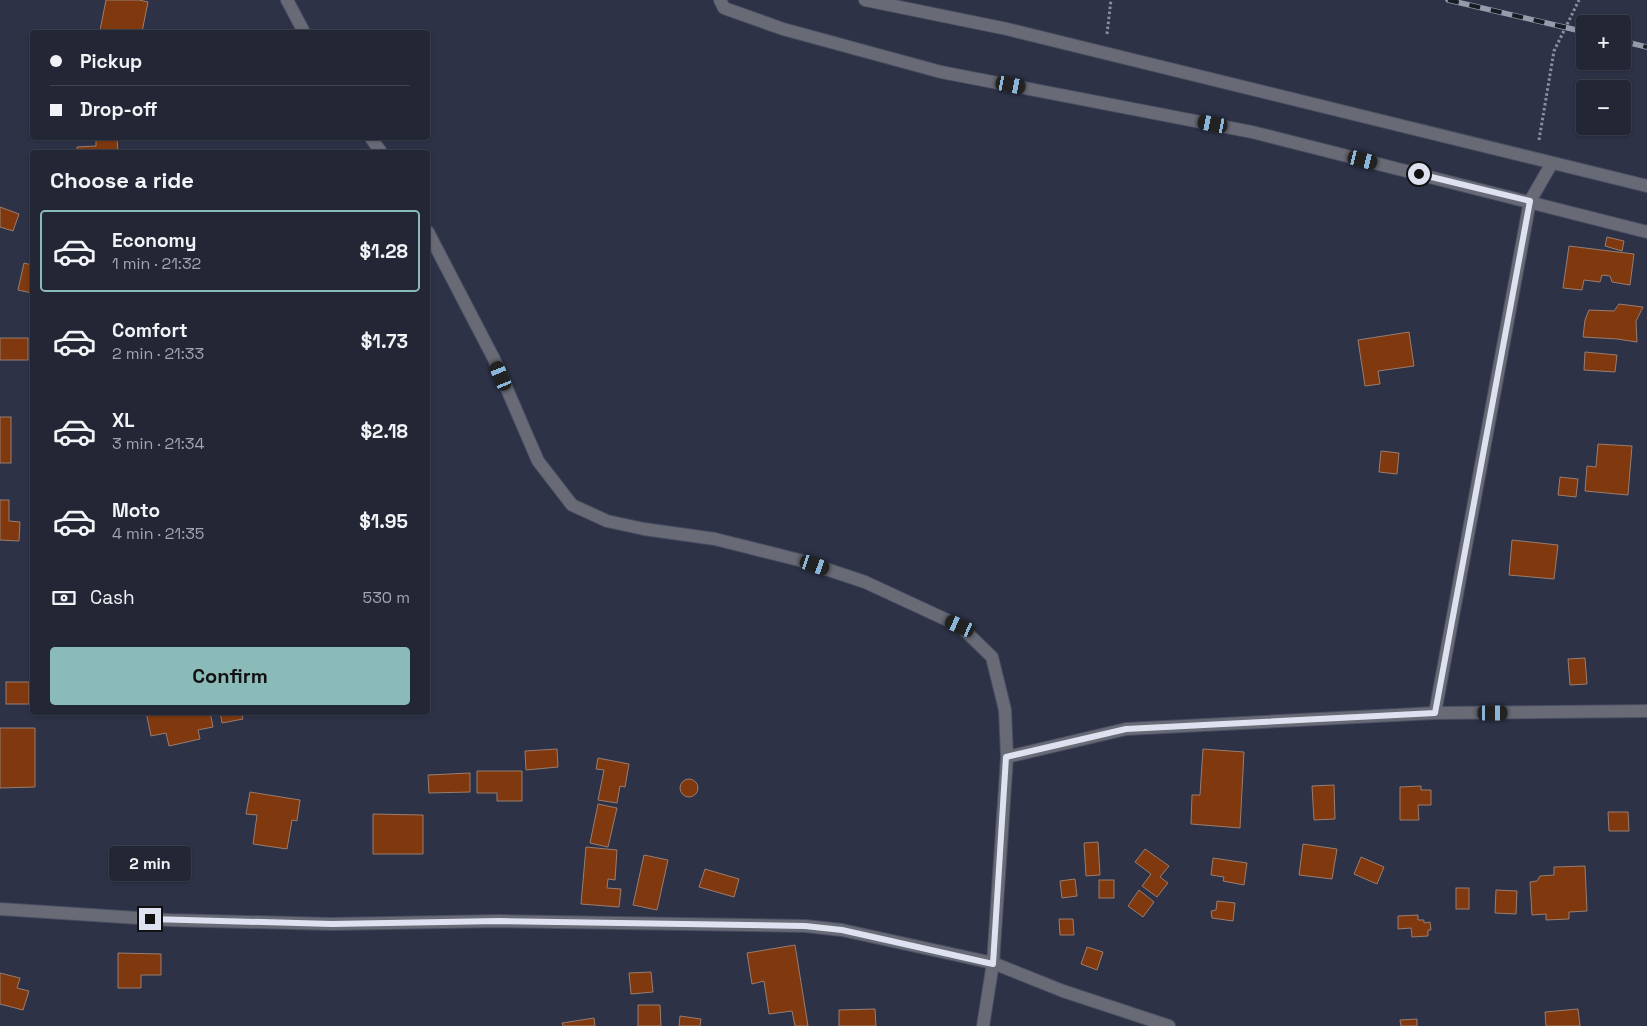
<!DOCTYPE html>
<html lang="en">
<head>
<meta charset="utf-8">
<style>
  :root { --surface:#222635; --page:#2e3241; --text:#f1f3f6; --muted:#a2a5ad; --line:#3f4350; --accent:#8bbbb9 }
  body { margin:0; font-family:"Space Grotesk",sans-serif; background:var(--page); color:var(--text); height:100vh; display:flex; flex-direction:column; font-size:19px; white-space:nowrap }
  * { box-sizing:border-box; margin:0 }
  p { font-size:16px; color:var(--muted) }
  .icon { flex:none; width:28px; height:28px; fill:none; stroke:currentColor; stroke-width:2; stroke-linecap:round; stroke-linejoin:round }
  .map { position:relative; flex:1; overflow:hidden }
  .drawer { position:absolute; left:30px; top:150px; width:400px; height:565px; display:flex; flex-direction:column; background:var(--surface); border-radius:5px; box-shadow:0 1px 4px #0004,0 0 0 1px var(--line) }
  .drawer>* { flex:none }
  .guide { position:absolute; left:30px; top:30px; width:400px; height:110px; border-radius:5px; box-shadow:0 1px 4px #0004,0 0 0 1px var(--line); display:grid; align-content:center; height:110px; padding:0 20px; background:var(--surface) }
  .fabs { position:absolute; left:1576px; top:15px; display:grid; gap:10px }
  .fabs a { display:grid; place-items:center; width:55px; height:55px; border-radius:5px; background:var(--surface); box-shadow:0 1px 4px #0004,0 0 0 1px var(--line); font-size:25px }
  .end { position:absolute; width:22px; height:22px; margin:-11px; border:6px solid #dee2f0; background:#111; box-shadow:0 0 0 2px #111 }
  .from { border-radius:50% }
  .bubble { position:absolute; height:35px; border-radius:5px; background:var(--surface); box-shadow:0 1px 4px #0004,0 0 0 1px var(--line); font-size:16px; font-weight:700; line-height:35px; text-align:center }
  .car { position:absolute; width:15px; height:30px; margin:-15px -8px; border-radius:6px; box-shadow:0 0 4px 1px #0007; background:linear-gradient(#222 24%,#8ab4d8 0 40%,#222 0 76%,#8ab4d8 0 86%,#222 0) }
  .guide b { display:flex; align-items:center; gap:18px; height:48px; font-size:19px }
  .guide b+b { border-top:1px solid var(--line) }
  .guide i { width:12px; height:12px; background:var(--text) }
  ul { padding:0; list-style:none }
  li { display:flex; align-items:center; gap:15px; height:82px; margin:0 10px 8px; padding:0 10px; border:2px solid transparent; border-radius:5px }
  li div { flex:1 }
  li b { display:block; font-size:19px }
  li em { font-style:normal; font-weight:700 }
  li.active { border-color:var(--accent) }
  li>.icon { width:45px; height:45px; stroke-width:1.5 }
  h2 { padding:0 20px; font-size:22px; line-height:60px }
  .pay { display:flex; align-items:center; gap:12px; height:55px; padding:0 20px; font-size:19px }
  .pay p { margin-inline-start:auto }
  .button { display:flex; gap:10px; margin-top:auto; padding:10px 20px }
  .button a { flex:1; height:58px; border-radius:5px; background:var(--accent); color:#111; font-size:20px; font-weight:700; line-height:58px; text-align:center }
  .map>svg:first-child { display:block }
</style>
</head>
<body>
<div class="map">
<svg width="1647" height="1026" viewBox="0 0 1647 1026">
  <rect width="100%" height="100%" fill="#2d3247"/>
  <g fill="#80390f" stroke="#987d70">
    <path d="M106 0H139L148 2 142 32H111L100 30Z"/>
    <path d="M96 138H117L118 152H77V147L96 146Z"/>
    <path d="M0 207 19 214 13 231 0 227Z"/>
    <path d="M1607 237 1624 241 1622 251 1605 246Z"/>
    <path d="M1569 246 1634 254 1630 285 1612 282 1610 276 1602 275 1600 282 1584 280 1582 290 1563 288Z"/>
    <path d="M24 263 32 265V293L18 290Z"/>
    <path d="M1619 304 1643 307 1636 321 1637 342 1617 339 1583 337 1585 320 1589 310 1614 311Z"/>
    <path d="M1409 332 1414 366 1378 371 1380 384 1365 386 1358 340Z"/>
    <rect x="0" y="338" width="28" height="22"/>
    <path d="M1585 352 1617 355 1615 372 1584 370Z"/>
    <rect x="0" y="417" width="11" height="46"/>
    <path d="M1598 444 1632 446 1628 495 1585 491 1587 466 1596 467Z"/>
    <path d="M1381 451 1399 453 1397 474 1379 472Z"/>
    <path d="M1560 477 1578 479 1576 497 1558 495Z"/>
    <path d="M0 500H9V521L20 522 19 541 0 540Z"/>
    <path d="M1512 540 1558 545 1554 579 1509 575Z"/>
    <path d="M1585 658 1587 684 1570 685 1568 659Z"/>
    <rect x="6" y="682" width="23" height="22"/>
    <path d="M146 712H210L213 727 198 730 200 739 169 746 166 733 151 736Z"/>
    <path d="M220 712H241L243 719 222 723Z"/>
    <path d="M0 728H35V787L0 788Z"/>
    <path d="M557 749 558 767 526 770 525 751Z"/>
    <path d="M1203 749 1244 752 1240 828 1191 824 1192 795H1200Z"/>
    <path d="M598 758 629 764 625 787 620 786 617 803 598 800 604 770 596 769Z"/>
    <path d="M477 771H522V801H497V793H477Z"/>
    <path d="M470 773V792L429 793 428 775Z"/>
    <circle cx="689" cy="788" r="9"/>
    <path d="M1334 785 1335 819 1314 820 1312 786Z"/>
    <path d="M1421 786V790H1431V805H1418L1419 820H1400V787Z"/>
    <path d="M250 792 300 800 297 821 292 820 287 849 253 844 257 815 246 814Z"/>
    <path d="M598 804 617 808 608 847 590 843Z"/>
    <path d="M1608 812H1628L1629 831H1609Z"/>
    <path d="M373 814 423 815V854H373Z"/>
    <path d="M1098 842 1100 875 1086 876 1084 843Z"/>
    <path d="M1303 844 1337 849 1332 879 1299 875Z"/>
    <path d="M586 847 617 850 615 880 608 879 607 888 621 889 619 907 581 904Z"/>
    <path d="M1145 849 1169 866 1160 877 1168 883 1157 897 1142 886 1151 874 1135 862Z"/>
    <path d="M644 855 668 860 657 910 633 905Z"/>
    <path d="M1361 857 1384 867 1377 884 1354 874Z"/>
    <path d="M1213 858 1247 863 1244 885 1223 881 1224 877 1211 875Z"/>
    <path d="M1585 866 1587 911 1569 912V919L1546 920V914L1532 915 1530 882 1537 881 1540 876 1554 875V867Z"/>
    <path d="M705 869 739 879 734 897 699 887Z"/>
    <path d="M1075 879 1077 896 1062 898 1060 881Z"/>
    <rect x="1099" y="880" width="15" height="18"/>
    <rect x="1456" y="888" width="13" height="21"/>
    <path d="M1139 890 1154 902 1143 917 1128 906Z"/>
    <path d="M1496 890 1517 891 1516 914 1495 913Z"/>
    <path d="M1217 901 1235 903 1233 921 1212 918 1211 911 1216 910Z"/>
    <path d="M1418 915V920H1424V923L1430 922 1431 930H1428V936L1412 937 1411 928 1398 929V916Z"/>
    <path d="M1059 919H1073L1074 935H1060Z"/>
    <path d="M795 945 808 1026H795L792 1011 769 1014 764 981 752 984 747 953Z"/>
    <path d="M1087 947 1103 952 1097 970 1081 964Z"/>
    <path d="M118 953 161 954V975H141V988H118Z"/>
    <path d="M651 972 653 992 631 994 629 973Z"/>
    <path d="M0 973 20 978 17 988 29 991 23 1010 0 1004Z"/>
    <path d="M638 1005H660L661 1026H638Z"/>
    <path d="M875 1009 876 1026H839V1010Z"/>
    <path d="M1578 1009 1580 1026H1546L1545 1012Z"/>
    <path d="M680 1016 701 1019 700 1026H679Z"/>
    <path d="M594 1018 595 1026H563L562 1023Z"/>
    <path d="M1417 1019V1026H1401L1400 1020Z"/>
  </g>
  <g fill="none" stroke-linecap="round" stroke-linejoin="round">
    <defs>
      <g id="minor">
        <path d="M287 0 304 32"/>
        <path d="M720 0 724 8 783 29 941 72 1252 132 1647 232"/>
        <path d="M865 0 1007 29 1647 186"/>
        <path d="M371 138 381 152"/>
        <path d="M428 232 494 359 538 461 572 505 607 521 644 529 715 539 799 560 865 582 960 626 992 657 1005 710 1007 757 993 963 983 1026"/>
        <path d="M1435 713 1530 201 1552 163"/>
        <path d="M1007 757 1126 729 1435 713 1647 711"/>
        <path d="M0 909 169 920 332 924 499 921 805 926 842 930 993 963 1063 991 1169 1026"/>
      </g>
    </defs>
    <use href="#minor" stroke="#494e62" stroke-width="14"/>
    <g stroke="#8b90a1" stroke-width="3" stroke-dasharray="2.5 2.5" stroke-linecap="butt">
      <path d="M1107 34 1111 0"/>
      <path d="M1539 140 1554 51 1579 0"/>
    </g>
    <use href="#minor" stroke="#686b75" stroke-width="12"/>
    <defs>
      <g id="rail">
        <path d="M1448 0 1585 32"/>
        <path d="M1622 41 1647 47"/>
      </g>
    </defs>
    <use href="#rail" stroke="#969bac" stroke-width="5.5"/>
    <use href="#rail" stroke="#181b24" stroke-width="4" stroke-dasharray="11" stroke-linecap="butt"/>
  </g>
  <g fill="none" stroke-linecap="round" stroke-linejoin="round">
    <path stroke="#dee2f0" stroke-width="6" d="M150 919 332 924 499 921 805 926 842 930 993 964 1006 757 1126 729 1435 713 1530 201 1419 174"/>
  </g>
</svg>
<div class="fabs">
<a>+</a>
<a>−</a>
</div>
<i class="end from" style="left:1419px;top:174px"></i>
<i class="end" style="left:150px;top:919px"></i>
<div class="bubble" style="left:109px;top:846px;width:82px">2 min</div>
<i class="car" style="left:1011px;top:85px;rotate:101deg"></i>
<i class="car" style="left:1213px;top:124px;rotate:281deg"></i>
<i class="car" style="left:1363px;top:160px;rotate:104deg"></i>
<i class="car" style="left:501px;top:376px;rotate:337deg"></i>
<i class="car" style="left:815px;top:565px;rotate:109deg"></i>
<i class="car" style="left:960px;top:626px;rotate:294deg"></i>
<i class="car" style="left:1493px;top:713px;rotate:90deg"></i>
<div class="guide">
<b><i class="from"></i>Pickup</b>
<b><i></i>Drop-off</b>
</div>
<section class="drawer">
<h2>Choose a ride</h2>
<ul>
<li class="active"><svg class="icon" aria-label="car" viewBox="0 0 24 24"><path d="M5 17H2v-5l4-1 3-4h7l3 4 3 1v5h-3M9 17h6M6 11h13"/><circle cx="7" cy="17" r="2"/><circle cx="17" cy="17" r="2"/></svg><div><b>Economy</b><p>1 min · 21:32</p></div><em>$1.28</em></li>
<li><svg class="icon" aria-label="car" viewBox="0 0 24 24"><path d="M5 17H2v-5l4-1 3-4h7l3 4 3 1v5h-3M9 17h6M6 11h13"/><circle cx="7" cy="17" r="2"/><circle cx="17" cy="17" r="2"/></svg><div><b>Comfort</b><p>2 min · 21:33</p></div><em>$1.73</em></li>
<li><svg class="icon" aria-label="car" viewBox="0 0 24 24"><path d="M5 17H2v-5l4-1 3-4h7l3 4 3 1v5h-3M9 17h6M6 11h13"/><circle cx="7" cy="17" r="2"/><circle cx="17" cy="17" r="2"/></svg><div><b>XL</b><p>3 min · 21:34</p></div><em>$2.18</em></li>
<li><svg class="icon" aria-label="car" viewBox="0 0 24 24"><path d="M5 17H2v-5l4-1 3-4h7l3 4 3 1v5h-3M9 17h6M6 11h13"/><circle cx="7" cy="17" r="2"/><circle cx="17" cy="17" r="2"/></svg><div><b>Moto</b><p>4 min · 21:35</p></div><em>$1.95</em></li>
</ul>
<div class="pay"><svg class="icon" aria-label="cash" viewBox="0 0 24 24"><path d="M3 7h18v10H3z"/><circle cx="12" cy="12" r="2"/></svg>Cash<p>530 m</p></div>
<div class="button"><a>Confirm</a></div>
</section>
</div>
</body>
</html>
